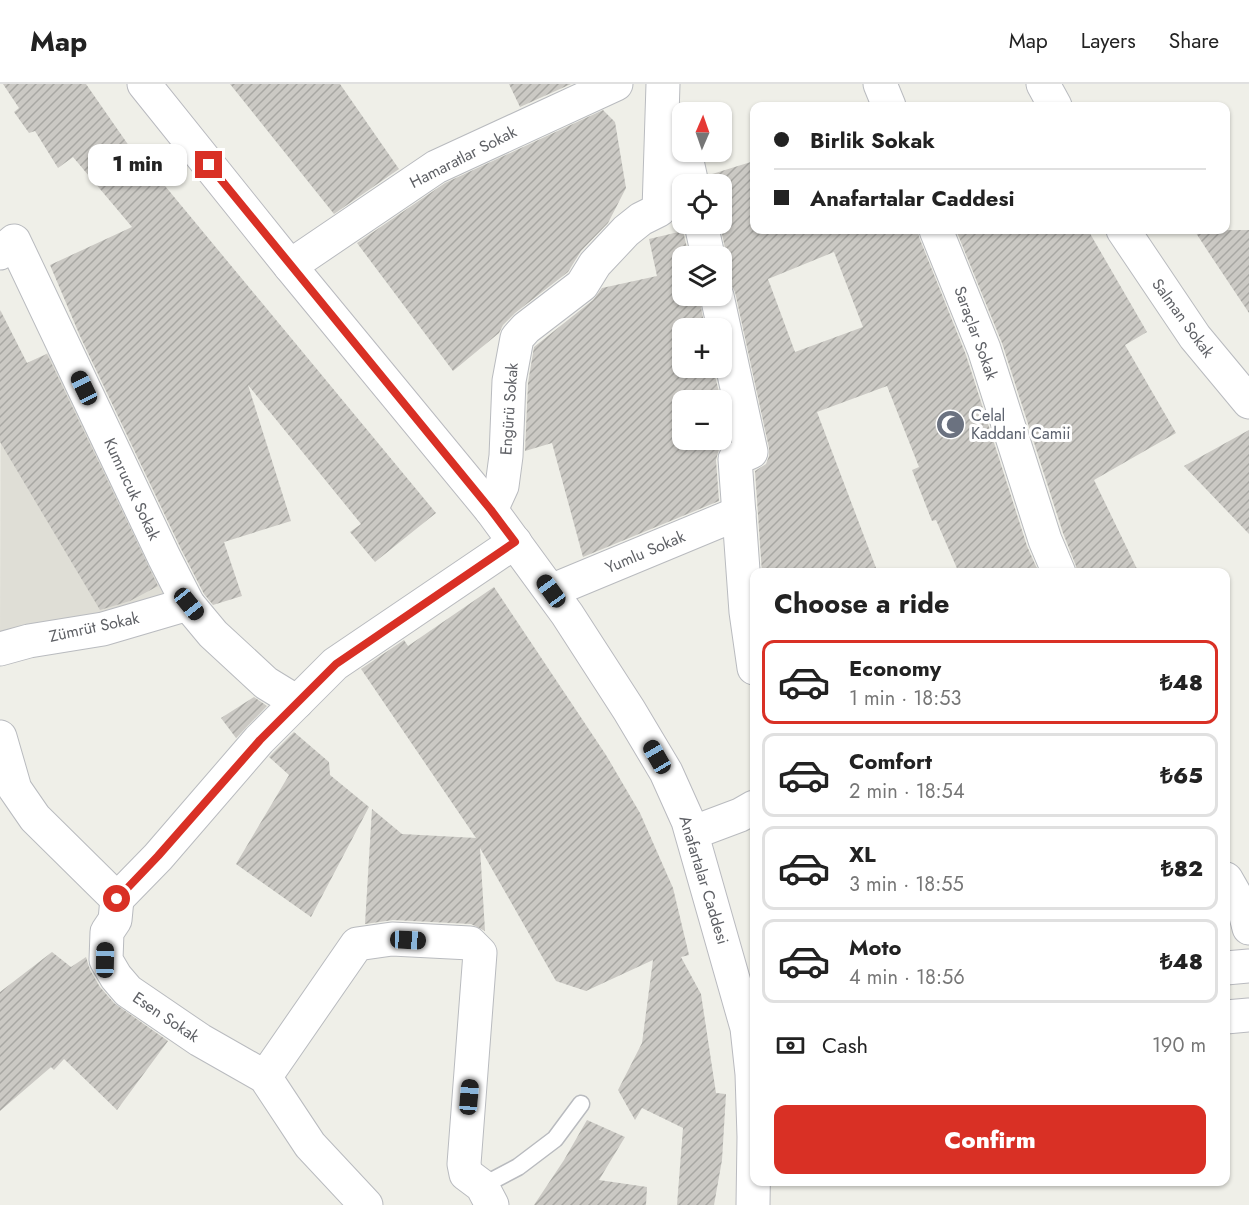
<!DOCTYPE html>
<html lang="en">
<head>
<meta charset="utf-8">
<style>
  :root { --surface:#fff; --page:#f6f6f6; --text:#222; --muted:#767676; --line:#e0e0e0; --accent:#d93025 }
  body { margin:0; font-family:Jost,sans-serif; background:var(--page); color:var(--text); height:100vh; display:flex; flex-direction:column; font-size:22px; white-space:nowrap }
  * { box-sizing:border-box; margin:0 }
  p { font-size:20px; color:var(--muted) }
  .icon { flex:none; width:33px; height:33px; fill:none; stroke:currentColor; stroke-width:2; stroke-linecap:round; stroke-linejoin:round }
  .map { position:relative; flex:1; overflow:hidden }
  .panel { position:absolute; left:750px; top:484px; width:480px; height:618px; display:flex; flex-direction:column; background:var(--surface); border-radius:12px; box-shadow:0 2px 4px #0004 }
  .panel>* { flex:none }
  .banner { position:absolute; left:750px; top:18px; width:480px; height:132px; border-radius:12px; box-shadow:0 2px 4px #0004; display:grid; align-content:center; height:132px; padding:0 24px; background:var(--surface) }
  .needle { width:39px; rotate:2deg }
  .buttons { position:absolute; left:672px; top:18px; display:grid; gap:12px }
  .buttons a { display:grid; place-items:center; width:60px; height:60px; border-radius:12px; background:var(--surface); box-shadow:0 2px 4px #0004; font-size:30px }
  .end { position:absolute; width:27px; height:27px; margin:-14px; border:8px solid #d93025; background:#fff; box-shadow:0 0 0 3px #fff }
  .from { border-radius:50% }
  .bubble { position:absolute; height:42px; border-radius:12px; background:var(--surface); box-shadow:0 2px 4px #0004; font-size:20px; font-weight:800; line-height:42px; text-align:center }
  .car { position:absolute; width:18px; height:36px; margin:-18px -9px; border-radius:8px; box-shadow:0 0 4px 2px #0007; background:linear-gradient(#222 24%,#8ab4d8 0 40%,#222 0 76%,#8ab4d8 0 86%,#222 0) }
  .banner b { display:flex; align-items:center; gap:21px; height:57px; font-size:22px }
  .banner b+b { border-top:2px solid var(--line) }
  .banner i { width:15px; height:15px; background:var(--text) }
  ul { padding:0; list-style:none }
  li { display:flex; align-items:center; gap:18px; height:84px; margin:0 12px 9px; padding:0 12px; border:3px solid var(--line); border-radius:12px }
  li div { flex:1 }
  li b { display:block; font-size:22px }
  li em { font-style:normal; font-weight:800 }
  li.selected { border-color:var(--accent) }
  li>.icon { width:54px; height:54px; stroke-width:1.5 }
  h2 { padding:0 24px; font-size:27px; line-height:72px }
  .pay { display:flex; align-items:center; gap:15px; height:66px; padding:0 24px; font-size:22px }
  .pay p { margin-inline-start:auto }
  .action { display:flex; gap:12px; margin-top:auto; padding:12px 24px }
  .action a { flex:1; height:69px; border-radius:12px; background:var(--accent); color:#fff; font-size:24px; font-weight:800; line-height:69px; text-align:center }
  header { display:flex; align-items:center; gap:36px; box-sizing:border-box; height:84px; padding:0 30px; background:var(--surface); border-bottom:2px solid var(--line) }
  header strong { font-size:28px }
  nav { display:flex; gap:33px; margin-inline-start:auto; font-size:21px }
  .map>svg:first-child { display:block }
</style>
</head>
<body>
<header>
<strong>Map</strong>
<nav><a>Map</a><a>Layers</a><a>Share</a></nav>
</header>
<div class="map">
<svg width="1249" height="1121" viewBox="0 0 1249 1121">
  <defs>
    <pattern id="building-hatch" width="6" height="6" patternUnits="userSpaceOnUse" patternTransform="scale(1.5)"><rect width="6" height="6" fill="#cbc9c4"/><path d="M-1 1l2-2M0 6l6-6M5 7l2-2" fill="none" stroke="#a8a7a3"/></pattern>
  </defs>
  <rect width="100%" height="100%" fill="#efefe8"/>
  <path fill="#dfded6" d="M1 227 27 279 50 268 170 514 0 552Z"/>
  <g fill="url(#building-hatch)" fill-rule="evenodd">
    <path d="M3 0H86L143 82 146 79 436 429 375 478 350 448 361 440 248 301 291 437 224 458 242 512 213 521 204 510 181 465 80 252 50 181 132 143 73 73 58 84 35 47 29 49 14 28 19 24Z"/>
    <path d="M230 0H340L399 85 334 130Z"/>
    <path d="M509 0H571L520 23Z"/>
    <path d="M603 26 615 38 626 104 608 139 581 167 568 188 515 229 503 241 499 249 453 287 357 159 445 99Z"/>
    <path d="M754 77V146H918L919 153 966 271 1027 462 1039 489H959L936 436 932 437 912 386 919 383 887 302 817 328 878 489H762L755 387 766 380 769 372V364L735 208 730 199 722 194V185L726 177V169L720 140 722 100H710L709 91ZM834 168 863 243 795 268 768 195Z"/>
    <path d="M956 146H1088L1147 248 1125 261 1176 349 1094 396 1139 489H1077L1076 482 1063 449 1002 259Z"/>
    <path d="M1194 146H1249V229L1209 169Z"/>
    <path d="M683 147 689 172H682V212H699L705 244H682V284H713L721 316H682V356H722V321L729 357 719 365 716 376 719 417 583 473 552 359 525 367 528 299 534 263 593 216 602 204 657 192 649 155Z"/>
    <path d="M0 226 27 279 47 270 158 502 130 517 100 526 0 358Z"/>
    <path d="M1249 346V450L1184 382Z"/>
    <path d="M494 503 606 671 640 729 673 804 689 871 681 873 701 910 716 1009 726 1010 722 1076 714 1121H677L683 1044 642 1024 635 1036 618 1006 642 959 653 876 586 907 556 897 480 764 485 847 471 840 393 836 365 840 372 725 402 750 476 754 361 585 404 556 408 562Z"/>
    <path d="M254 613 267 622 236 654 221 634Z"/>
    <path d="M294 648 329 678 330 691 369 723 311 833 236 780 289 691 269 673Z"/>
    <path d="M52 868 71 883 86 873 90 886 100 903 114 919 168 957 117 1026 64 975 54 986 51 983 0 1027V908Z"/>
    <path d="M587 1036 625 1053 599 1096 647 1103 646 1121H534L564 1076Z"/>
  </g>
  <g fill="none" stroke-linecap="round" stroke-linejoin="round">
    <defs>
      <path id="lane" d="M482 1102 518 1083 555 1055 581 1020"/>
      <g id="street">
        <path d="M880 0 889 22"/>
        <path d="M1043 0 1055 22"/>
        <path d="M685 68 692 100"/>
        <path d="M701 140 708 172"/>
        <path d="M936 146 984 265 1045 456 1059 489"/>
        <path d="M1123 146 1195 253 1249 318"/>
        <path d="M0 169 14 157 164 473 188 520 213 550 266 599 297 618"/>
        <path d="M290 182 436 83 616 0"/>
        <path d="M717 212 751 368 735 375 746 528 754 584"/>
        <path d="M491 426 502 402 506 372 509 297 517 254 526 244 582 201 595 180 626 147 641 135 659 126 663 0"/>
        <path d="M551 507 739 429"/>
        <path d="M0 565 29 557 103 545 188 520"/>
        <path d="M0 653 15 705 35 734 117 815 115 836 107 848 106 876 116 893 128 907 200 956 265 993 310 1061 366 1121"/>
        <path d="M692 749 740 731 754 723"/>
        <path d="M1226 795 1245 828 1249 844"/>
        <path d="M117 815 158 773 259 656 335 580 515 458"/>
        <path d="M265 993 357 860 392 855 470 859 480 869 464 1080 466 1090 482 1102 492 1121"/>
      </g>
      <g id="secondary">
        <path d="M144 0 290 182 491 426 567 530 629 626 666 688 688 737 747 944 752 990 754 1053 753 1121"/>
        <path d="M1226 884 1249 882"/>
        <path d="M1226 933 1249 931"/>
      </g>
    </defs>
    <use href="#lane" stroke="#b9bbbf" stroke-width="19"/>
    <use href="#street" stroke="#b9bbbf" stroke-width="35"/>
    <use href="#secondary" stroke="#b9babf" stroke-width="35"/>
    <use href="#lane" stroke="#fff" stroke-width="16"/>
    <use href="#street" stroke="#fff" stroke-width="33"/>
    <use href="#secondary" stroke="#fff" stroke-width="33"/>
  </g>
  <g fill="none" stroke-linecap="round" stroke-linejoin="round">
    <path stroke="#d93025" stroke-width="8" d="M117 815 158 772 260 656 336 580 515 458 491 426 209 81"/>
  </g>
  <defs>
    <symbol id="mosque-disc" viewBox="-11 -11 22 22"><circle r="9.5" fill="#6b7280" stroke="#fff"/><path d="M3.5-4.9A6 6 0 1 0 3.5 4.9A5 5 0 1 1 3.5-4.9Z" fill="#fff"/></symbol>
  </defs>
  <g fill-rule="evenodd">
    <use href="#mosque-disc" x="934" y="324" width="33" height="33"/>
  </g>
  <g text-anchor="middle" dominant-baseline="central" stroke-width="6" stroke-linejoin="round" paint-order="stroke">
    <g font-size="16" fill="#5f6166" stroke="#fff">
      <text transform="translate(463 73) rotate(-27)">Hamaratlar Sokak</text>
      <text transform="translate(1183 234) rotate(54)">Salman Sokak</text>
      <text transform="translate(976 249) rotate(70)">Saraçlar Sokak</text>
      <text transform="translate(509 325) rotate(-86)">Engürü Sokak</text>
      <text transform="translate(132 405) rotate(65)">Kumrucuk Sokak</text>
      <text transform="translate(645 468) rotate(-23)">Yumlu Sokak</text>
      <text transform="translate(94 543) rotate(-12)">Zümrüt Sokak</text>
      <text transform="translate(704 796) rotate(73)">Anafartalar Caddesi</text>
      <text transform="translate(166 933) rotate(34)">Esen Sokak</text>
    </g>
    <g font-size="16" fill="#5b616d" stroke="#fff" text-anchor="start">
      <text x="971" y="331">Celal<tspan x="971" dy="18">Kaddani Camii</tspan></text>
    </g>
  </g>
</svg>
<div class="buttons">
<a><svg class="needle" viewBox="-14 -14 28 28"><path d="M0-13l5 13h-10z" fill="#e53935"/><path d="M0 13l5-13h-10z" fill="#767676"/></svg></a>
<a><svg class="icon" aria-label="locate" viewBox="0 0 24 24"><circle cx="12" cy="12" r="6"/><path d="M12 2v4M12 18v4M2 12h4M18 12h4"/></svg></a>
<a><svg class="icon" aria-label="layers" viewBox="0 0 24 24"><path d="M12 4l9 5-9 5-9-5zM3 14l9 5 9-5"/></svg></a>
<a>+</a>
<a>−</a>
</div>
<i class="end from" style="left:117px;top:815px"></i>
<i class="end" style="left:209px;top:81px"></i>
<div class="bubble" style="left:88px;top:60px;width:99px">1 min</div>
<i class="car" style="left:84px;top:304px;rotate:334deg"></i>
<i class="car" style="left:551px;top:507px;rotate:324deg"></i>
<i class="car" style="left:189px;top:520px;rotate:141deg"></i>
<i class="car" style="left:657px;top:673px;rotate:330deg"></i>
<i class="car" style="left:408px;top:856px;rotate:93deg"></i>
<i class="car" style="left:105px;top:876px;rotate:1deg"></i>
<i class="car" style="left:469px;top:1013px;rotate:5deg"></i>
<div class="banner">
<b><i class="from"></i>Birlik Sokak</b>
<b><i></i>Anafartalar Caddesi</b>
</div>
<section class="panel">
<h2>Choose a ride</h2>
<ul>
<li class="selected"><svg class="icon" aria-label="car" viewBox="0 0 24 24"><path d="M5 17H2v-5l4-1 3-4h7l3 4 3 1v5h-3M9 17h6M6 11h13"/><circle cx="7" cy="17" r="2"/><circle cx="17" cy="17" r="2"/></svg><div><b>Economy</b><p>1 min · 18:53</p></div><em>₺48</em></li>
<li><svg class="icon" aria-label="car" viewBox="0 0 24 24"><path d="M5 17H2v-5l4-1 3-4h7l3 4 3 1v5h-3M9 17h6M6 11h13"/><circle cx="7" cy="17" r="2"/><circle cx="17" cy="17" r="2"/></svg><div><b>Comfort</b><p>2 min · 18:54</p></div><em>₺65</em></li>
<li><svg class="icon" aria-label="car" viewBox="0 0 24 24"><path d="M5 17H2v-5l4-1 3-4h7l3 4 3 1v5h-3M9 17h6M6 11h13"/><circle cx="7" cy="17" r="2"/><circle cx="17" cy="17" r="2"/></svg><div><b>XL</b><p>3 min · 18:55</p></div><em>₺82</em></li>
<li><svg class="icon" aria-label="car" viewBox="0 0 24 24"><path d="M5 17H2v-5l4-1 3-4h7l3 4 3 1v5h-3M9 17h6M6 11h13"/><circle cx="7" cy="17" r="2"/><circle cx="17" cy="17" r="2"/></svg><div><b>Moto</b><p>4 min · 18:56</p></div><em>₺48</em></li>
</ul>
<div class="pay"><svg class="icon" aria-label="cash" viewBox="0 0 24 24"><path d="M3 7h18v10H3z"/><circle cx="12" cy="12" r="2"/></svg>Cash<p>190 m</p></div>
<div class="action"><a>Confirm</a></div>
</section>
</div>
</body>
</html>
